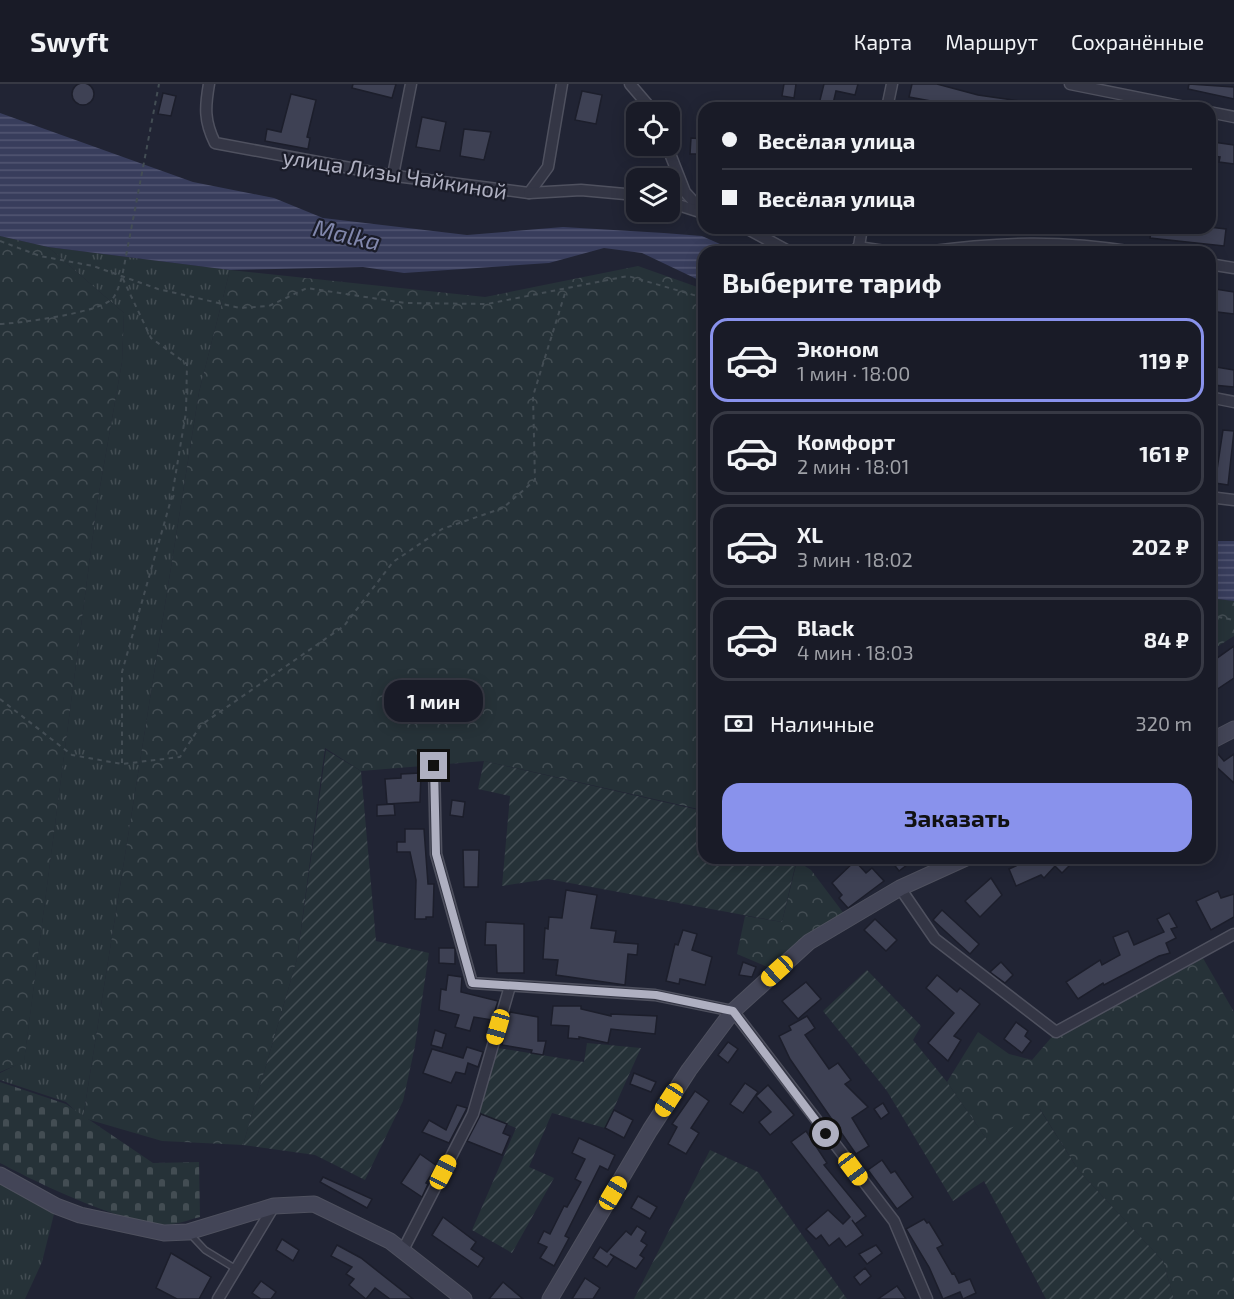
<!DOCTYPE html>
<html lang="ru">
<head>
<meta charset="utf-8">
<style>
  :root { --surface:#191b27; --page:#22242f; --text:#f1f3f6; --muted:#9fa1a7; --line:#373944; --accent:#8992ec }
  body { margin:0; font-family:"Exo 2",sans-serif; background:var(--page); color:var(--text); height:100vh; display:flex; flex-direction:column; font-size:22px; white-space:nowrap }
  * { box-sizing:border-box; margin:0 }
  p { font-size:20px; color:var(--muted) }
  .icon { flex:none; width:33px; height:33px; fill:none; stroke:currentColor; stroke-width:2; stroke-linecap:round; stroke-linejoin:round }
  .map { position:relative; flex:1; overflow:hidden }
  .details { position:absolute; left:698px; top:162px; width:518px; height:618px; display:flex; flex-direction:column; background:var(--surface); border-radius:18px; box-shadow:0 3px 15px #0003,0 0 0 2px var(--line) }
  .details>* { flex:none }
  .guide { position:absolute; left:698px; top:18px; width:518px; height:132px; border-radius:18px; box-shadow:0 3px 15px #0003,0 0 0 2px var(--line); display:grid; align-content:center; height:132px; padding:0 24px; background:var(--surface) }
  .fabs { position:absolute; left:626px; top:18px; display:grid; gap:12px }
  .fabs a { display:grid; place-items:center; width:54px; height:54px; border-radius:12px; background:var(--surface); box-shadow:0 3px 15px #0003,0 0 0 2px var(--line); font-size:30px }
  .end { position:absolute; width:27px; height:27px; margin:-14px; border:8px solid #afb0c1; background:#111; box-shadow:0 0 0 3px #111 }
  .from { border-radius:50% }
  .bubble { position:absolute; height:42px; border-radius:18px; background:var(--surface); box-shadow:0 3px 15px #0003,0 0 0 2px var(--line); font-size:20px; font-weight:700; line-height:42px; text-align:center }
  .car { position:absolute; width:18px; height:36px; margin:-18px -9px; border-radius:8px; box-shadow:0 0 4px 2px #0007; background:linear-gradient(#f5c518 24%,#345 0 40%,#f5c518 0 76%,#345 0 86%,#f5c518 0) }
  .guide b { display:flex; align-items:center; gap:21px; height:57px; font-size:22px }
  .guide b+b { border-top:2px solid var(--line) }
  .guide i { width:15px; height:15px; background:var(--text) }
  ul { padding:0; list-style:none }
  li { display:flex; align-items:center; gap:18px; height:84px; margin:0 12px 9px; padding:0 12px; border:3px solid var(--line); border-radius:18px }
  li div { flex:1 }
  li b { display:block; font-size:22px }
  li em { font-style:normal; font-weight:700 }
  li.selected { border-color:var(--accent) }
  li>.icon { width:54px; height:54px; stroke-width:1.5 }
  h2 { padding:0 24px; font-size:27px; line-height:72px }
  .pay { display:flex; align-items:center; gap:15px; height:66px; padding:0 24px; font-size:22px }
  .pay p { margin-inline-start:auto }
  .button { display:flex; gap:12px; margin-top:auto; padding:12px 24px }
  .button a { flex:1; height:69px; border-radius:18px; background:var(--accent); color:#111; font-size:24px; font-weight:700; line-height:69px; text-align:center }
  header { display:flex; align-items:center; gap:36px; box-sizing:border-box; height:84px; padding:0 30px; background:var(--surface); border-bottom:2px solid var(--line) }
  header strong { font-size:28px }
  nav { display:flex; gap:33px; margin-inline-start:auto; font-size:21px }
  .map>svg:first-child { display:block }
</style>
</head>
<body>
<header>
<strong>Swyft</strong>
<nav><a>Карта</a><a>Маршрут</a><a>Сохранённые</a></nav>
</header>
<div class="map">
<svg width="1234" height="1215" viewBox="0 0 1234 1215">
  <defs>
    <pattern id="grass-tufts" width="24" height="20" patternUnits="userSpaceOnUse" patternTransform="scale(1.5)"><rect width="24" height="20" fill="#263238"/><path d="M3 7l-1-3M5 7V3M7 7l1-3M15 17l-1-3M17 17v-4M19 17l1-3" fill="none" stroke="#434d53"/></pattern>
    <pattern id="forest-crowns" width="20" height="18" patternUnits="userSpaceOnUse" patternTransform="scale(1.5)"><rect width="20" height="18" fill="#263238"/><path d="M2 6a3 3 0 1 1 6 0M12 15a3 3 0 1 1 6 0" fill="none" stroke="#434d53"/></pattern>
    <pattern id="cemetery-stones" width="16" height="16" patternUnits="userSpaceOnUse" patternTransform="scale(1.5)"><rect width="16" height="16" fill="#263238"/><path d="M2 7V4a2 2 0 0 1 4 0v3zM10 15v-3a2 2 0 0 1 4 0v3z" fill="#434d53"/></pattern>
    <pattern id="garden-furrows" width="10" height="10" patternUnits="userSpaceOnUse" patternTransform="scale(1.5)"><rect width="10" height="10" fill="#263238"/><path d="M-1 1l2-2M0 10L10 0M9 11l2-2" fill="none" stroke="#434d53"/></pattern>
    <pattern id="water-rules" width="6" height="5" patternUnits="userSpaceOnUse" patternTransform="scale(1.5)"><rect width="6" height="5" fill="#383d5c"/><path d="M0 2.5h6" fill="none" stroke="#525672"/></pattern>
  </defs>
  <rect width="100%" height="100%" fill="#212434"/>
  <g fill="url(#grass-tufts)">
    <path d="M48 163 230 186 199 308 83 1034 66 1018 0 996V989L24 977 97 420 122 278 124 229Z"/>
    <path d="M0 1091 56 1122 42 1178 25 1215H0Z"/>
  </g>
  <g fill="url(#forest-crowns)">
    <path d="M0 152 48 163 124 229 122 278 97 420 24 978 0 988Z"/>
    <path d="M638 182 703 205V726L484 677 361 687 325 664 297 875 243 1061 162 1057 83 1034 199 308 230 186 485 213Z"/>
    <path d="M1209 514 1234 517V552L1209 568Z"/>
    <path d="M797 777 811 786 848 835 777 887 737 870 745 832 782 838Z"/>
    <path d="M1200 869 1234 928V1215H1174L1163 1177 1079 1087 1040 1025 990 1060 947 998 978 948 1009 970 1032 976 1056 948Z"/>
  </g>
  <path fill="url(#cemetery-stones)" d="M0 998 66 1020 153 1079 199 1078 200 1133C191 1135 182 1139 173 1140 131 1145 38 1099 0 1079Z"/>
  <g fill="url(#garden-furrows)">
    <path d="M326 666 361 687 376 857 429 869 415 962 403 1017 365 1096 315 1071 243 1061 297 875Z"/>
    <path d="M484 677 703 727 704 774H797L782 838 548 795 502 802 510 712 478 705Z"/>
    <path d="M867 886 921 942 913 956 947 998 990 1060 1039 1024 1079 1087 1163 1177 1174 1215H1046L984 1097 953 1117 887 1007 823 927Z"/>
    <path d="M587 959 641 964 605 1044 552 1029 529 1083 554 1094 512 1169 472 1146 516 1044 482 1030 475 1022 492 963 584 978Z"/>
    <path d="M710 1066 758 1088 847 1215H634Z"/>
  </g>
  <g fill="url(#water-rules)">
    <path d="M0 29 193 98 274 114 323 134 467 151 563 143 664 149 702 152 738 168H704L703 198 642 169 604 164 549 179 404 189 363 183 230 186 48 163 0 152Z"/>
    <path d="M1209 457H1234V517L1209 514Z"/>
  </g>
  <g fill="#3e4154" stroke="#1c1e2b" stroke-width="1.5">
    <circle cx="83" cy="10" r="11"/>
    <path d="M353 0H396L392 14 352 4Z"/>
    <path d="M784 0H796L794 14 782 12Z"/>
    <path d="M824 0H858L855 11 836 7 832 24H818Z"/>
    <path d="M912 0H937L978 11 1026 18 1025 24H988L963 17 962 24H936L937 18 909 13Z"/>
    <path d="M1189 0 1234 3V15L1188 5Z"/>
    <path d="M582 7 602 11 596 40 575 36Z"/>
    <path d="M163 9 176 12 171 32 158 30Z"/>
    <path d="M291 10 316 16 307 53 310 54 308 65 265 57 267 45 281 48Z"/>
    <path d="M422 33 446 38 440 67 416 63Z"/>
    <path d="M464 45 491 48 484 76 460 72Z"/>
    <path d="M691 54 704 55V70H690Z"/>
    <path d="M1213 58 1234 61V80L1219 78 1220 73 1211 72Z"/>
    <path d="M639 84 668 85 672 94H638Z"/>
    <path d="M1209 143 1226 145 1224 162 1150 154 1152 144Z"/>
    <path d="M1209 204 1234 208V230L1209 227Z"/>
    <path d="M1216 283 1234 286V303L1213 301Z"/>
    <path d="M1223 346 1234 347 1228 401 1215 399Z"/>
    <path d="M1234 562V594L1213 608 1209 602V580Z"/>
    <path d="M1218 670 1224 677 1234 670V699L1210 677Z"/>
    <path d="M421 689 420 718 387 720 385 695 401 694V690Z"/>
    <path d="M452 716 465 718 463 733 450 731Z"/>
    <path d="M394 720 395 731 377 732V721Z"/>
    <path d="M405 745H424L428 800H434L433 833H426V835H415L416 796 410 768H397V758H405Z"/>
    <path d="M463 766H479L478 803H464Z"/>
    <path d="M889 774H916L899 787Z"/>
    <path d="M1033 774H1067L1072 779 1062 789 1055 782 1044 794 1041 791 1016 802 1009 785Z"/>
    <path d="M855 777 866 789 872 784 884 797 848 824 839 814 842 811 832 799Z"/>
    <path d="M991 794 1002 811 980 833 965 817Z"/>
    <path d="M566 806 597 811 591 844 616 847 614 858 638 860 637 871 628 870 625 901 556 891 558 876 543 875 545 844 548 845 549 833 562 834Z"/>
    <path d="M1218 807 1221 814 1234 810V833L1211 846 1196 817Z"/>
    <path d="M942 826 979 860 970 870 933 836Z"/>
    <path d="M1169 829 1177 843 1171 845 1176 854 1166 859 1170 869 1159 872 1104 901 1103 899 1078 915 1066 898 1100 876 1102 881 1120 871 1113 853 1128 847 1134 861 1164 848 1157 835Z"/>
    <path d="M875 835 897 856 886 867 864 846Z"/>
    <path d="M486 838 524 840V889H497L496 861H485Z"/>
    <path d="M683 846 697 850 692 866 712 873 705 901 680 895 679 900 666 897 675 860 678 861Z"/>
    <path d="M439 864H455V880L439 879Z"/>
    <path d="M743 878 756 883 752 893 739 891Z"/>
    <path d="M1001 878 1013 891 1005 899 990 888Z"/>
    <path d="M448 891 462 893 461 908 498 917 492 936 474 933 470 947 455 943 459 931 439 926 441 905 446 906Z"/>
    <path d="M937 891 957 908 960 904 980 920 954 952 961 956 948 977 928 959 954 929 926 904Z"/>
    <path d="M806 898 821 915 798 935 782 917Z"/>
    <path d="M553 922H581V925L611 932V930L657 932 655 950 611 945 608 959 579 953V955L568 954 569 942 551 941Z"/>
    <path d="M510 928 538 933V957H546L543 971 531 969 532 966 502 961Z"/>
    <path d="M807 932 815 944 805 951 829 985 838 979 851 996 845 1000 868 1023 852 1034 869 1062 856 1070 790 975 779 952 791 946 789 942Z"/>
    <path d="M1016 938 1028 947 1025 952 1031 957 1022 969 1004 955Z"/>
    <path d="M435 946 446 950 442 964 431 961Z"/>
    <path d="M728 958 738 965 728 979 718 971Z"/>
    <path d="M467 963 483 968 478 983 468 979 465 990 456 988 451 999 423 989 432 965 463 974Z"/>
    <path d="M634 989 656 998 651 1008 630 1000Z"/>
    <path d="M745 999 758 1008 743 1029 730 1020Z"/>
    <path d="M768 1001 794 1031 770 1051 759 1038 771 1028 756 1012Z"/>
    <path d="M695 1007 709 1017 691 1044 699 1049 686 1070 668 1060 677 1043 672 1040Z"/>
    <path d="M883 1019 889 1029 881 1035 874 1025Z"/>
    <path d="M457 1021 467 1024 449 1059 422 1048 429 1036 446 1046Z"/>
    <path d="M614 1026 633 1036 624 1054 605 1044Z"/>
    <path d="M481 1030 507 1040 503 1049 510 1052 502 1071 467 1057Z"/>
    <path d="M806 1047 827 1079 824 1081 866 1132 855 1140 852 1136 863 1151 846 1163 839 1154 829 1162 821 1151 816 1155 806 1145 828 1126 843 1140 850 1133 791 1058Z"/>
    <path d="M579 1054 615 1071 608 1086 600 1082 565 1152 569 1154 554 1182 540 1174 547 1163 538 1159 544 1147 550 1150 564 1122 567 1123 581 1098 575 1095 585 1075 572 1069Z"/>
    <path d="M420 1070 437 1082 426 1099 428 1100 422 1113 401 1099Z"/>
    <path d="M882 1076 891 1089 895 1087 913 1113 897 1125 868 1086Z"/>
    <path d="M323 1093 372 1115 367 1124 320 1098Z"/>
    <path d="M638 1112 657 1123 650 1135 631 1124Z"/>
    <path d="M443 1133 476 1158 471 1165 484 1174 478 1183 432 1151Z"/>
    <path d="M924 1135 927 1139 929 1138 943 1161 937 1164 952 1190 954 1189 959 1199 970 1195 976 1209 963 1215 960 1208 943 1215 929 1183 906 1145Z"/>
    <path d="M637 1142 646 1148 641 1157 647 1161 640 1171 644 1174 636 1185 610 1170 614 1173 607 1183 593 1174 600 1163 607 1168 626 1147 631 1151Z"/>
    <path d="M282 1155 299 1166 293 1177 276 1166Z"/>
    <path d="M337 1161 361 1174 413 1215H390L375 1204 366 1215 349 1201 354 1195 346 1190 352 1183 331 1172Z"/>
    <path d="M876 1161 882 1169 867 1180 859 1170Z"/>
    <path d="M171 1169 211 1193 199 1215H177L156 1204Z"/>
    <path d="M865 1184 871 1192 860 1201 854 1193Z"/>
    <path d="M585 1194 600 1204 593 1215H572Z"/>
    <path d="M261 1197 276 1208 271 1215H261L252 1209Z"/>
    <path d="M503 1198 523 1215H489Z"/>
    <path d="M897 1202 906 1215H878Z"/>
  </g>
  <g fill="none" stroke-linecap="round" stroke-linejoin="round">
    <defs>
      <path id="lane" d="M190 1150 205 1166 236 1185"/>
      <g id="street">
        <path d="M209 0C205 23 204 37 215 59L388 91 529 109 548 83 562 0"/>
        <path d="M630 0 654 28"/>
        <path d="M1070 0 1190 24"/>
        <path d="M887 24 892 0"/>
        <path d="M1209 28 1234 33"/>
        <path d="M667 62 685 108 704 129"/>
        <path d="M393 91 411 0"/>
        <path d="M529 109 581 106 636 111"/>
        <path d="M669 118 700 128"/>
        <path d="M746 144 790 168"/>
        <path d="M858 163 891 168"/>
        <path d="M858 168 862 144"/>
        <path d="M925 168C1000 158 1060 156 1134 168"/>
        <path d="M1209 180 1234 184"/>
        <path d="M1209 313 1234 318"/>
        <path d="M1209 413 1234 416"/>
        <path d="M434 682 436 770 472 899 655 911 733 927 894 1137 927 1215"/>
        <path d="M900 804 935 855 1056 948 1234 850"/>
        <path d="M403 1166 473 1030 510 902"/>
        <path d="M218 1215 274 1122"/>
      </g>
      <g id="secondary">
        <path d="M1209 658 1234 645"/>
        <path d="M0 1091 56 1122 80 1131 164 1149 188 1148 274 1122 314 1120 390 1157 464 1215"/>
        <path d="M550 1215 650 1046 689 986 733 927 809 858 900 804 966 774"/>
      </g>
    </defs>
    <use href="#lane" stroke="#4f515f" stroke-width="8"/>
    <use href="#street" stroke="#4f515f" stroke-width="13"/>
    <use href="#secondary" stroke="#4f515f" stroke-width="17"/>
    <g stroke="#434d54" stroke-width="2" stroke-dasharray="4.5 4.5" stroke-linecap="butt">
      <path d="M0 157 40 172 93 182 158 205 240 224 269 222 307 204 405 219 487 220 628 192 704 214"/>
      <path d="M0 240C21 239 100 229 113 214 117 209 120 199 122 193L159 0"/>
      <path d="M1209 531 1234 536"/>
      <path d="M0 615 72 671 122 680 180 673 201 641 344 542 393 478 442 445 503 424 535 396 533 312 566 206"/>
      <path d="M122 679V588L172 412 186 328 187 280 151 254 122 193"/>
    </g>
    <use href="#lane" stroke="#343645" stroke-width="5"/>
    <use href="#street" stroke="#343645" stroke-width="10"/>
    <use href="#secondary" stroke="#434557" stroke-width="15"/>
  </g>
  <g fill="none" stroke-linecap="round" stroke-linejoin="round">
    <path stroke="#afb0c1" stroke-width="8" d="M434 682 436 770 472 899 656 911 733 927 826 1050"/>
  </g>
  <g text-anchor="middle" dominant-baseline="central" stroke-width="4.5" stroke-linejoin="round" paint-order="stroke">
    <g font-size="22" fill="#afb0c1" stroke="#1a1c29">
      <text transform="translate(395 89) rotate(9)">улица Лизы Чайкиной</text>
    </g>
    <g font-size="24" font-style="italic" fill="#8187ac" stroke="#1a1c29">
      <text transform="translate(347 150) rotate(13)">Malka</text>
    </g>
  </g>
</svg>
<div class="fabs">
<a><svg class="icon" aria-label="locate" viewBox="0 0 24 24"><circle cx="12" cy="12" r="6"/><path d="M12 2v4M12 18v4M2 12h4M18 12h4"/></svg></a>
<a><svg class="icon" aria-label="layers" viewBox="0 0 24 24"><path d="M12 4l9 5-9 5-9-5zM3 14l9 5 9-5"/></svg></a>
</div>
<i class="end from" style="left:826px;top:1050px"></i>
<i class="end" style="left:434px;top:682px"></i>
<div class="bubble" style="left:384px;top:596px;width:99px">1 мин</div>
<i class="car" style="left:777px;top:887px;rotate:228deg"></i>
<i class="car" style="left:498px;top:943px;rotate:196deg"></i>
<i class="car" style="left:669px;top:1016px;rotate:213deg"></i>
<i class="car" style="left:853px;top:1085px;rotate:143deg"></i>
<i class="car" style="left:443px;top:1088px;rotate:27deg"></i>
<i class="car" style="left:613px;top:1109px;rotate:31deg"></i>
<div class="guide">
<b><i class="from"></i>Весёлая улица</b>
<b><i></i>Весёлая улица</b>
</div>
<section class="details">
<h2>Выберите тариф</h2>
<ul>
<li class="selected"><svg class="icon" aria-label="car" viewBox="0 0 24 24"><path d="M5 17H2v-5l4-1 3-4h7l3 4 3 1v5h-3M9 17h6M6 11h13"/><circle cx="7" cy="17" r="2"/><circle cx="17" cy="17" r="2"/></svg><div><b>Эконом</b><p>1 мин · 18:00</p></div><em>119 ₽</em></li>
<li><svg class="icon" aria-label="car" viewBox="0 0 24 24"><path d="M5 17H2v-5l4-1 3-4h7l3 4 3 1v5h-3M9 17h6M6 11h13"/><circle cx="7" cy="17" r="2"/><circle cx="17" cy="17" r="2"/></svg><div><b>Комфорт</b><p>2 мин · 18:01</p></div><em>161 ₽</em></li>
<li><svg class="icon" aria-label="car" viewBox="0 0 24 24"><path d="M5 17H2v-5l4-1 3-4h7l3 4 3 1v5h-3M9 17h6M6 11h13"/><circle cx="7" cy="17" r="2"/><circle cx="17" cy="17" r="2"/></svg><div><b>XL</b><p>3 мин · 18:02</p></div><em>202 ₽</em></li>
<li><svg class="icon" aria-label="car" viewBox="0 0 24 24"><path d="M5 17H2v-5l4-1 3-4h7l3 4 3 1v5h-3M9 17h6M6 11h13"/><circle cx="7" cy="17" r="2"/><circle cx="17" cy="17" r="2"/></svg><div><b>Black</b><p>4 мин · 18:03</p></div><em>84 ₽</em></li>
</ul>
<div class="pay"><svg class="icon" aria-label="cash" viewBox="0 0 24 24"><path d="M3 7h18v10H3z"/><circle cx="12" cy="12" r="2"/></svg>Наличные<p>320 m</p></div>
<div class="button"><a>Заказать</a></div>
</section>
</div>
</body>
</html>
